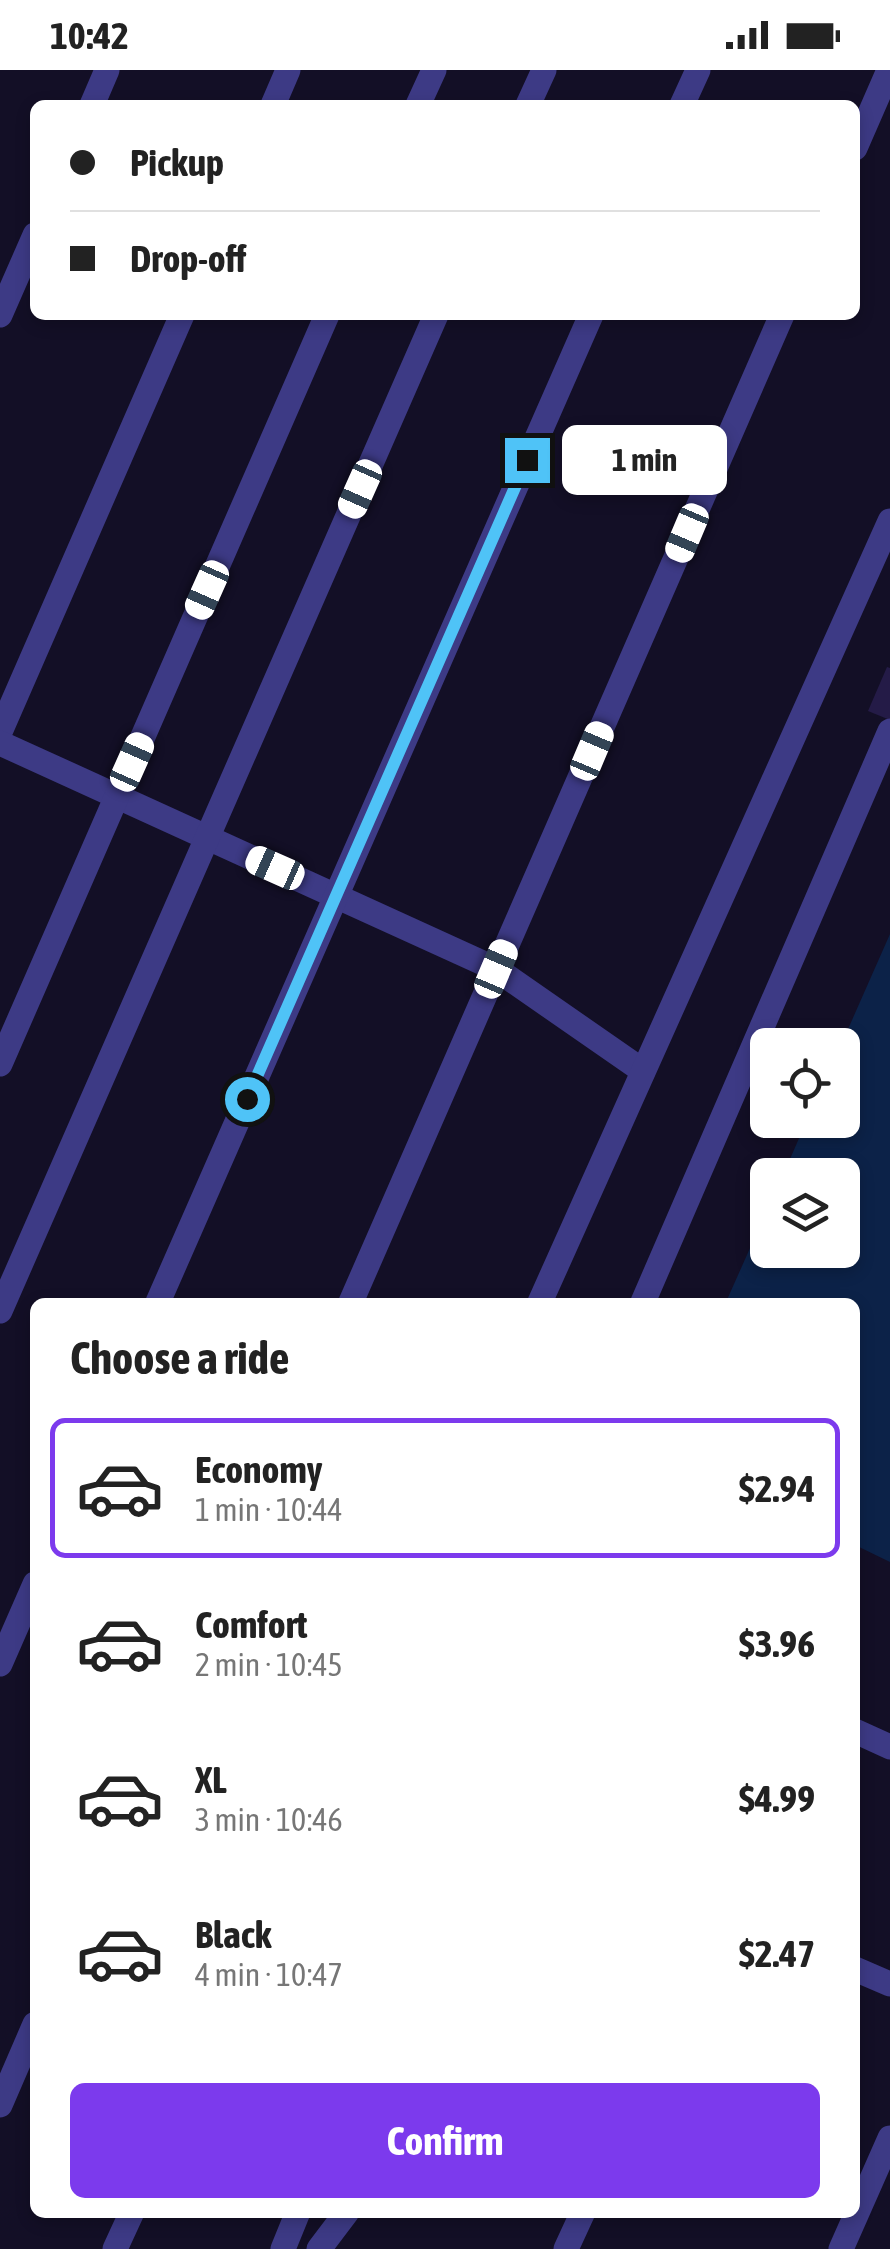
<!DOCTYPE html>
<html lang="en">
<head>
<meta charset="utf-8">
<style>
  :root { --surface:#fff; --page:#f2f2f2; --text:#222; --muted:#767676; --line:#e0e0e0; --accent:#7c3aed }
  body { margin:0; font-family:"Asap Condensed",sans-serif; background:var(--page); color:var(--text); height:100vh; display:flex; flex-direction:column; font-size:38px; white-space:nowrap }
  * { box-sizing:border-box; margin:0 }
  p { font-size:32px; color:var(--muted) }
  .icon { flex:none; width:55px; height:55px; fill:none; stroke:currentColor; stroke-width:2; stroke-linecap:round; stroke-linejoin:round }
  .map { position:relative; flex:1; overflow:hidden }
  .details { position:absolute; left:30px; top:1228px; width:830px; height:920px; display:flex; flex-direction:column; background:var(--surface); border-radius:15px; box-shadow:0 5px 15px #0003 }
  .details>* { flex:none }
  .guide { position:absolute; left:30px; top:30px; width:830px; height:220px; border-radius:15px; box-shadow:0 5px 15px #0003; display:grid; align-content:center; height:220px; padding:0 40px; background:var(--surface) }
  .controls { position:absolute; left:750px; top:958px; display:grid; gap:20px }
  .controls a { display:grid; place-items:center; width:110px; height:110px; border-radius:15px; background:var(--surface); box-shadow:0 5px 15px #0003; font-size:50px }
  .end { position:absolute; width:45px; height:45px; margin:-22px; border:12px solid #4fc3f7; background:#111; box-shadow:0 0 0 5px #111 }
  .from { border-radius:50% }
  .bubble { position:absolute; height:70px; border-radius:15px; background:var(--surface); box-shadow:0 5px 15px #0003; font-size:32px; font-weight:700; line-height:70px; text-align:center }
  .car { position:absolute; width:30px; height:60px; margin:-30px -15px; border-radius:12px; box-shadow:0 0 8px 2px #0007; background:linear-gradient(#fff 24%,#345 0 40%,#fff 0 76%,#345 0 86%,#fff 0) }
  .guide b { display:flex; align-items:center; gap:35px; height:95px; font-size:38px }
  .guide b+b { border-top:2px solid var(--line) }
  .guide i { width:25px; height:25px; background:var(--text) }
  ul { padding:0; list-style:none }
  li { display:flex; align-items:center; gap:30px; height:140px; margin:0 20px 15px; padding:0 20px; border:5px solid transparent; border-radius:15px }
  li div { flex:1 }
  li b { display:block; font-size:38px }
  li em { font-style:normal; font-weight:700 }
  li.on { border-color:var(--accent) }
  li>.icon { width:90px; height:90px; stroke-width:1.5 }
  h2 { padding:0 40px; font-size:45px; line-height:120px }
  .button { display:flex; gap:20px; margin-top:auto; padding:20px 40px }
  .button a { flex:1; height:115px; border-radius:15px; background:var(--accent); color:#fff; font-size:40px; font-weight:700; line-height:115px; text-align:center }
  .status { display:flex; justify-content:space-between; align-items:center; height:70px; padding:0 50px; background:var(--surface); direction:ltr }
  .status svg { height:28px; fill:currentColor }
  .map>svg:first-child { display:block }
</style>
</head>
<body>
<div class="status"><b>10:42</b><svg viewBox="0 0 49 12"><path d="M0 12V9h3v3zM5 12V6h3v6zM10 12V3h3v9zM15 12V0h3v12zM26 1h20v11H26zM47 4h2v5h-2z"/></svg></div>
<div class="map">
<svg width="890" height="2179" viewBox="0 0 890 2179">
  <rect width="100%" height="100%" fill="#130f26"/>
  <path fill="#0c2248" d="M890 864V1492L855 1475V1232H726L767 1140 768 1180H842V1105H783L807 1050H842L841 975Z"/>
  <path fill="#241b47" d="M887 597 890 598V650L868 641Z"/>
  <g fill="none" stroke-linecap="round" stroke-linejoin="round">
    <g stroke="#3d3a85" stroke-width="25">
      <path d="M92 35 107 0"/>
      <path d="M273 35 288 0"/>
      <path d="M418 35 434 0"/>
      <path d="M528 35 544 0"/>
      <path d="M682 35 698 0"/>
      <path d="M855 78 889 0"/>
      <path d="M0 245 35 165"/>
      <path d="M0 662 182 245"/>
      <path d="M0 673 496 899 643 1001"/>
      <path d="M0 994 327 245"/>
      <path d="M158 1232 591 245"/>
      <path d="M351 1232 782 245"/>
      <path d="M540 1232 890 451"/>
      <path d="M643 1232 890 661"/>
      <path d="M0 1241 436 245"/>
      <path d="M0 1594 35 1514"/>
      <path d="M855 1661 890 1677"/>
      <path d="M855 1899 890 1914"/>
      <path d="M0 2035 35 1954"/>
      <path d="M115 2179 132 2142"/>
      <path d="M283 2179 298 2142"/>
      <path d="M319 2179 347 2142"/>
      <path d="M566 2179 583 2142"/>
      <path d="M841 2179 890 2068"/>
    </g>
  </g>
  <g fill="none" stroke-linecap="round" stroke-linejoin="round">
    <path stroke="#4fc3f7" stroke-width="12" d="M247 1029 527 390"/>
  </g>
</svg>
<div class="controls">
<a><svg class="icon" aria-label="locate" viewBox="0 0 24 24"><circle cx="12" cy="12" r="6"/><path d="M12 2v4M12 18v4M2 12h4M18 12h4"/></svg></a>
<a><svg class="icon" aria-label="layers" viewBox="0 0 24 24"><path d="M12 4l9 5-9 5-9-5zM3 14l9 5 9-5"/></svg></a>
</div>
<i class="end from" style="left:247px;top:1029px"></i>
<i class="end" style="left:527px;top:390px"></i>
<div class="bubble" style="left:562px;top:355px;width:165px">1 min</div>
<i class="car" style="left:360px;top:419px;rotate:204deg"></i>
<i class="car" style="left:687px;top:463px;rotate:203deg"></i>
<i class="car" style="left:207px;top:520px;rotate:204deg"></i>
<i class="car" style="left:592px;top:681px;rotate:23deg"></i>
<i class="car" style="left:132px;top:692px;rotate:24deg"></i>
<i class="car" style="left:275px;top:798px;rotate:294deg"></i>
<i class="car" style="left:496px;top:899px;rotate:23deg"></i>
<div class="guide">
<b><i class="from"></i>Pickup</b>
<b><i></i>Drop-off</b>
</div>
<section class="details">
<h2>Choose a ride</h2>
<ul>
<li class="on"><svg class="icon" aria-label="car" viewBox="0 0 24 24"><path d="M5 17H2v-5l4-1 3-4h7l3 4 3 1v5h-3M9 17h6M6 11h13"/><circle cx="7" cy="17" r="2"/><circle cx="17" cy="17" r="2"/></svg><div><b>Economy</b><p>1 min · 10:44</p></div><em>$2.94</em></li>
<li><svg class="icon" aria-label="car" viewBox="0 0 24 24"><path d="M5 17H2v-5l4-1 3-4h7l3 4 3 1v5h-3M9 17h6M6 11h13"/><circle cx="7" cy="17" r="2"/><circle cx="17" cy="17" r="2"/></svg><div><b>Comfort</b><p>2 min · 10:45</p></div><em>$3.96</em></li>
<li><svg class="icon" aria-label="car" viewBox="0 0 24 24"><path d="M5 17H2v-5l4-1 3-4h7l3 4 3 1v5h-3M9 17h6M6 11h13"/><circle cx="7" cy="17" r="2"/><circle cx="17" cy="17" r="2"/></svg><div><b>XL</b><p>3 min · 10:46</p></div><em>$4.99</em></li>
<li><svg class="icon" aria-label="car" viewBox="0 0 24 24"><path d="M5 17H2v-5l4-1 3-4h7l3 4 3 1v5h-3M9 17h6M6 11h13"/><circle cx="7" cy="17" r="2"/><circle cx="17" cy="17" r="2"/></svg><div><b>Black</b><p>4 min · 10:47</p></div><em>$2.47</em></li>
</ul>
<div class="button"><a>Confirm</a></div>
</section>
</div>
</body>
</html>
